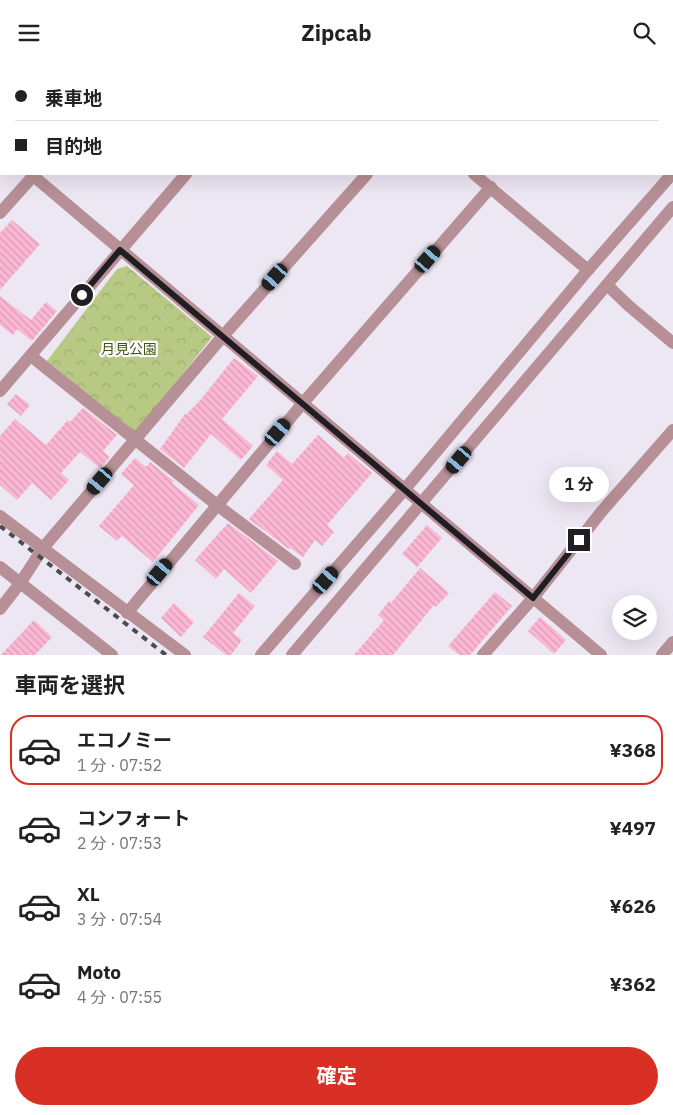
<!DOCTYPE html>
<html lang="ja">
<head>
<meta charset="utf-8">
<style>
  :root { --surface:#fff; --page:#f2f2f2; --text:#222; --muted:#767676; --line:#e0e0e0; --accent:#d93025 }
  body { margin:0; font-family:"IBM Plex Sans","Noto Sans JP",sans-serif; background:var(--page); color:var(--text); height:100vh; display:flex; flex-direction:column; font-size:19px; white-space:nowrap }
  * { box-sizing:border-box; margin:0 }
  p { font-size:16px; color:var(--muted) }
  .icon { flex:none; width:28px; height:28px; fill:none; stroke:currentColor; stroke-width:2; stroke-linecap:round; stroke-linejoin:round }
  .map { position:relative; height:590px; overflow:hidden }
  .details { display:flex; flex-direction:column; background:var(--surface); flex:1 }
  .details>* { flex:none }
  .top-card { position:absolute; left:0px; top:0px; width:674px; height:110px; box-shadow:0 5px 20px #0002; display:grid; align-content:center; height:110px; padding:0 15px; background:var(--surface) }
  .tools { position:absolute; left:612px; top:530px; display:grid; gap:10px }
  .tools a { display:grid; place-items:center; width:45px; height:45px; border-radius:50%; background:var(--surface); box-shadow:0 5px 20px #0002; font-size:25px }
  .end { position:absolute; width:22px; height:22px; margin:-11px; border:6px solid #201e22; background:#fff; box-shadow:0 0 0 2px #fff }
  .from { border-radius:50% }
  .bubble { position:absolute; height:35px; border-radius:18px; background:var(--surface); box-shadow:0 5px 20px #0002; font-size:16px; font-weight:700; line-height:35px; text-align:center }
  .car { position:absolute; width:15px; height:30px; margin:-15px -8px; border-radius:6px; box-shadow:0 0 4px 1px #0007; background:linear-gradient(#222 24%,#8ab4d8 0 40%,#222 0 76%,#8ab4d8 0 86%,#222 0) }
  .top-card b { display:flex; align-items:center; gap:18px; height:48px; font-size:19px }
  .top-card b+b { border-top:1px solid var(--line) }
  .top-card i { width:12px; height:12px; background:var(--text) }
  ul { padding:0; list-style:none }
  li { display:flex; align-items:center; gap:15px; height:70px; margin:0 10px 8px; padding:0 5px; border:2px solid transparent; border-radius:20px }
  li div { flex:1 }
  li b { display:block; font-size:19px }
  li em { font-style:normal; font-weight:700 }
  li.active { border-color:var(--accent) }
  li>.icon { width:45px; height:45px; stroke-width:1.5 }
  h2 { padding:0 15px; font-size:22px; line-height:60px }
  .primary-button { display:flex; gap:10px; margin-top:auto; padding:10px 15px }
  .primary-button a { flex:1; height:58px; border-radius:30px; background:var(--accent); color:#fff; font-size:20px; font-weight:700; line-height:58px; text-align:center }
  header { display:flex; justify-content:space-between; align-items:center; height:65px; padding:0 15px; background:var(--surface); font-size:22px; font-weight:700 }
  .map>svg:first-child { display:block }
</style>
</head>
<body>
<header><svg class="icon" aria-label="menu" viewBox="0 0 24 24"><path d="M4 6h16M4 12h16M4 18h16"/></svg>Zipcab<svg class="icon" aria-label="search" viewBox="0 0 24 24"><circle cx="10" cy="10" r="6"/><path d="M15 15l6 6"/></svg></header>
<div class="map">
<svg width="673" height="590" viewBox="0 0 673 590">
  <defs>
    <pattern id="park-crowns" width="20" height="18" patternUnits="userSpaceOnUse" patternTransform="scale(1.25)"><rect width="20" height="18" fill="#b8c984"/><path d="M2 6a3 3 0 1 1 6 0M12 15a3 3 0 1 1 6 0" fill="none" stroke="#9eac72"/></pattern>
    <pattern id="building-back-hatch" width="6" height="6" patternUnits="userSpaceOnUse" patternTransform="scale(1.25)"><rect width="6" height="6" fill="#fcb7d2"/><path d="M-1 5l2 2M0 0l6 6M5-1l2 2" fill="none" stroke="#d89db4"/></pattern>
  </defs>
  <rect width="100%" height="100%" fill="#ede6f3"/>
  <path fill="url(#park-crowns)" d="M127 201 212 272 136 368 47 296 117 204Z"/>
  <g fill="url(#building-back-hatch)">
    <path d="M12 155 40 179 0 225V168Z"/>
    <path d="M0 231 31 255 46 237 57 246 32 276 17 264 13 270 0 260Z"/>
    <path d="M234 293 258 311 222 354 253 381 241 395 211 369 184 403 160 384 185 349 186 350 202 333Z"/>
    <path d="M16 329 30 340 21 351 7 339Z"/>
    <path d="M83 343 117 370 103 386 110 392 100 403 80 387 61 408 69 415 51 435 32 418 17 435 0 420V371L15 354 46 380 68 355 70 357Z"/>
    <path d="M318 370 344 393 348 388 372 408 327 460 334 467 322 481 315 475 303 492 290 483 289 484 249 454 283 415 266 400 277 386 292 399Z"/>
    <path d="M135 393 146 402 150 397 174 416 172 418 199 440 153 497 122 471 117 476 99 461 134 420 121 409Z"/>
    <path d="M228 458 278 496 251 528 224 504 216 514 195 495Z"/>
    <path d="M427 460 442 473 417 502 402 489Z"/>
    <path d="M420 503 449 528 436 542 434 540 393 590H354L384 555 378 550 389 536 391 538Z"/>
    <path d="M495 527 512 541 470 590H459L448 581Z"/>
    <path d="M239 528 255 541 233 568 242 575 231 590H226L203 572Z"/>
    <path d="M174 538 194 557 181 572 161 553Z"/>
    <path d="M540 552 566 575 554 589 528 566Z"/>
    <path d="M34 555 52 572 35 590H1Z"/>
  </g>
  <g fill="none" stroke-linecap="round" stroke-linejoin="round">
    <g stroke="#b78f96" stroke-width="12">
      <path d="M345 0 347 1"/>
      <path d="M125 1 126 0"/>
      <path d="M277 1 278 0"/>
      <path d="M474 109 588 205"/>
      <path d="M0 148 35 109"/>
      <path d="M607 220 629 241 673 278"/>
      <path d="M31 291 217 440 295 499"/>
      <path d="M0 326 186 109"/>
      <path d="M0 451 185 590"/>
      <path d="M0 502 112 590"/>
      <path d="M0 544 21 517 43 483 223 271 367 109"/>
      <path d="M127 548 303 338 491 122"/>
      <path d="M483 590 533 533 602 446 673 365"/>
      <path d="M662 590 673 577"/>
    </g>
    <g stroke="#b78f96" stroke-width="12">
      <path d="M599 0 601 1"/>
      <path d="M672 46 673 47"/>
      <path d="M0 82 1 83"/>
      <path d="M31 109 601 590"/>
      <path d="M261 590 405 424 588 205 672 109"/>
      <path d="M292 590 673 142"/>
    </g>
    <path stroke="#4d4a50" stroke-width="4" stroke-dasharray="6 6" stroke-linecap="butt" d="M0 461 166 590"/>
  </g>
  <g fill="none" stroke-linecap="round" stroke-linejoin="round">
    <path stroke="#201e22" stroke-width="6" d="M82 230 120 185 533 533 579 475"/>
  </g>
  <g text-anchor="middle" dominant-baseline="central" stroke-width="4.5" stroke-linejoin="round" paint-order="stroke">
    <g font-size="14" fill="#455115" stroke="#fff">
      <text x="129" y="284">月見公園</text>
    </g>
  </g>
</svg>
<div class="tools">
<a><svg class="icon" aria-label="layers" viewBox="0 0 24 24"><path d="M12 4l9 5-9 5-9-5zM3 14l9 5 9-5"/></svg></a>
</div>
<i class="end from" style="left:82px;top:230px"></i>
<i class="end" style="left:579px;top:475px"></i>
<div class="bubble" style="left:549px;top:402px;width:60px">1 分</div>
<i class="car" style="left:428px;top:194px;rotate:41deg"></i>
<i class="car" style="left:275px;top:212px;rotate:221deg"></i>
<i class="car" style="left:278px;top:367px;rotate:40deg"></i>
<i class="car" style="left:459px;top:395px;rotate:220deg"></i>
<i class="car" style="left:100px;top:416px;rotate:220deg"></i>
<i class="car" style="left:160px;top:507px;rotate:40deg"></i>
<i class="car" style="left:326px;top:515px;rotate:41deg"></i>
<div class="top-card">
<b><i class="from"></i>乗車地</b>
<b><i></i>目的地</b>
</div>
</div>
<section class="details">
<h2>車両を選択</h2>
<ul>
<li class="active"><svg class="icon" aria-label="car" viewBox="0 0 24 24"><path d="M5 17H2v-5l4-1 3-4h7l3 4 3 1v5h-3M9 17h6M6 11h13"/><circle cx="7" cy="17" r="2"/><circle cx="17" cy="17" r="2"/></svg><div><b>エコノミー</b><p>1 分 · 07:52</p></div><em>¥368</em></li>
<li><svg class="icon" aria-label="car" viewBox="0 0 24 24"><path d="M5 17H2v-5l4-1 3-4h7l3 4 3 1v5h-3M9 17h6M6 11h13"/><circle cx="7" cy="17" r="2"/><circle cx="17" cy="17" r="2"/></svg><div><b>コンフォート</b><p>2 分 · 07:53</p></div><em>¥497</em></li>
<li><svg class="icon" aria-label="car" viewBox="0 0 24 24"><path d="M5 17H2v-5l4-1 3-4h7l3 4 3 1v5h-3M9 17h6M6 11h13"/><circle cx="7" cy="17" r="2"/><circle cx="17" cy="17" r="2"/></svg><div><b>XL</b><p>3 分 · 07:54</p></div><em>¥626</em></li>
<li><svg class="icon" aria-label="car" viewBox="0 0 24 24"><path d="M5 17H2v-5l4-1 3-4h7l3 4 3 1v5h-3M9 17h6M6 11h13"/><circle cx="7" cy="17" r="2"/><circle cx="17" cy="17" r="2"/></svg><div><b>Moto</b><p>4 分 · 07:55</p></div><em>¥362</em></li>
</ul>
<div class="primary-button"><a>確定</a></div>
</section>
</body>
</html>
